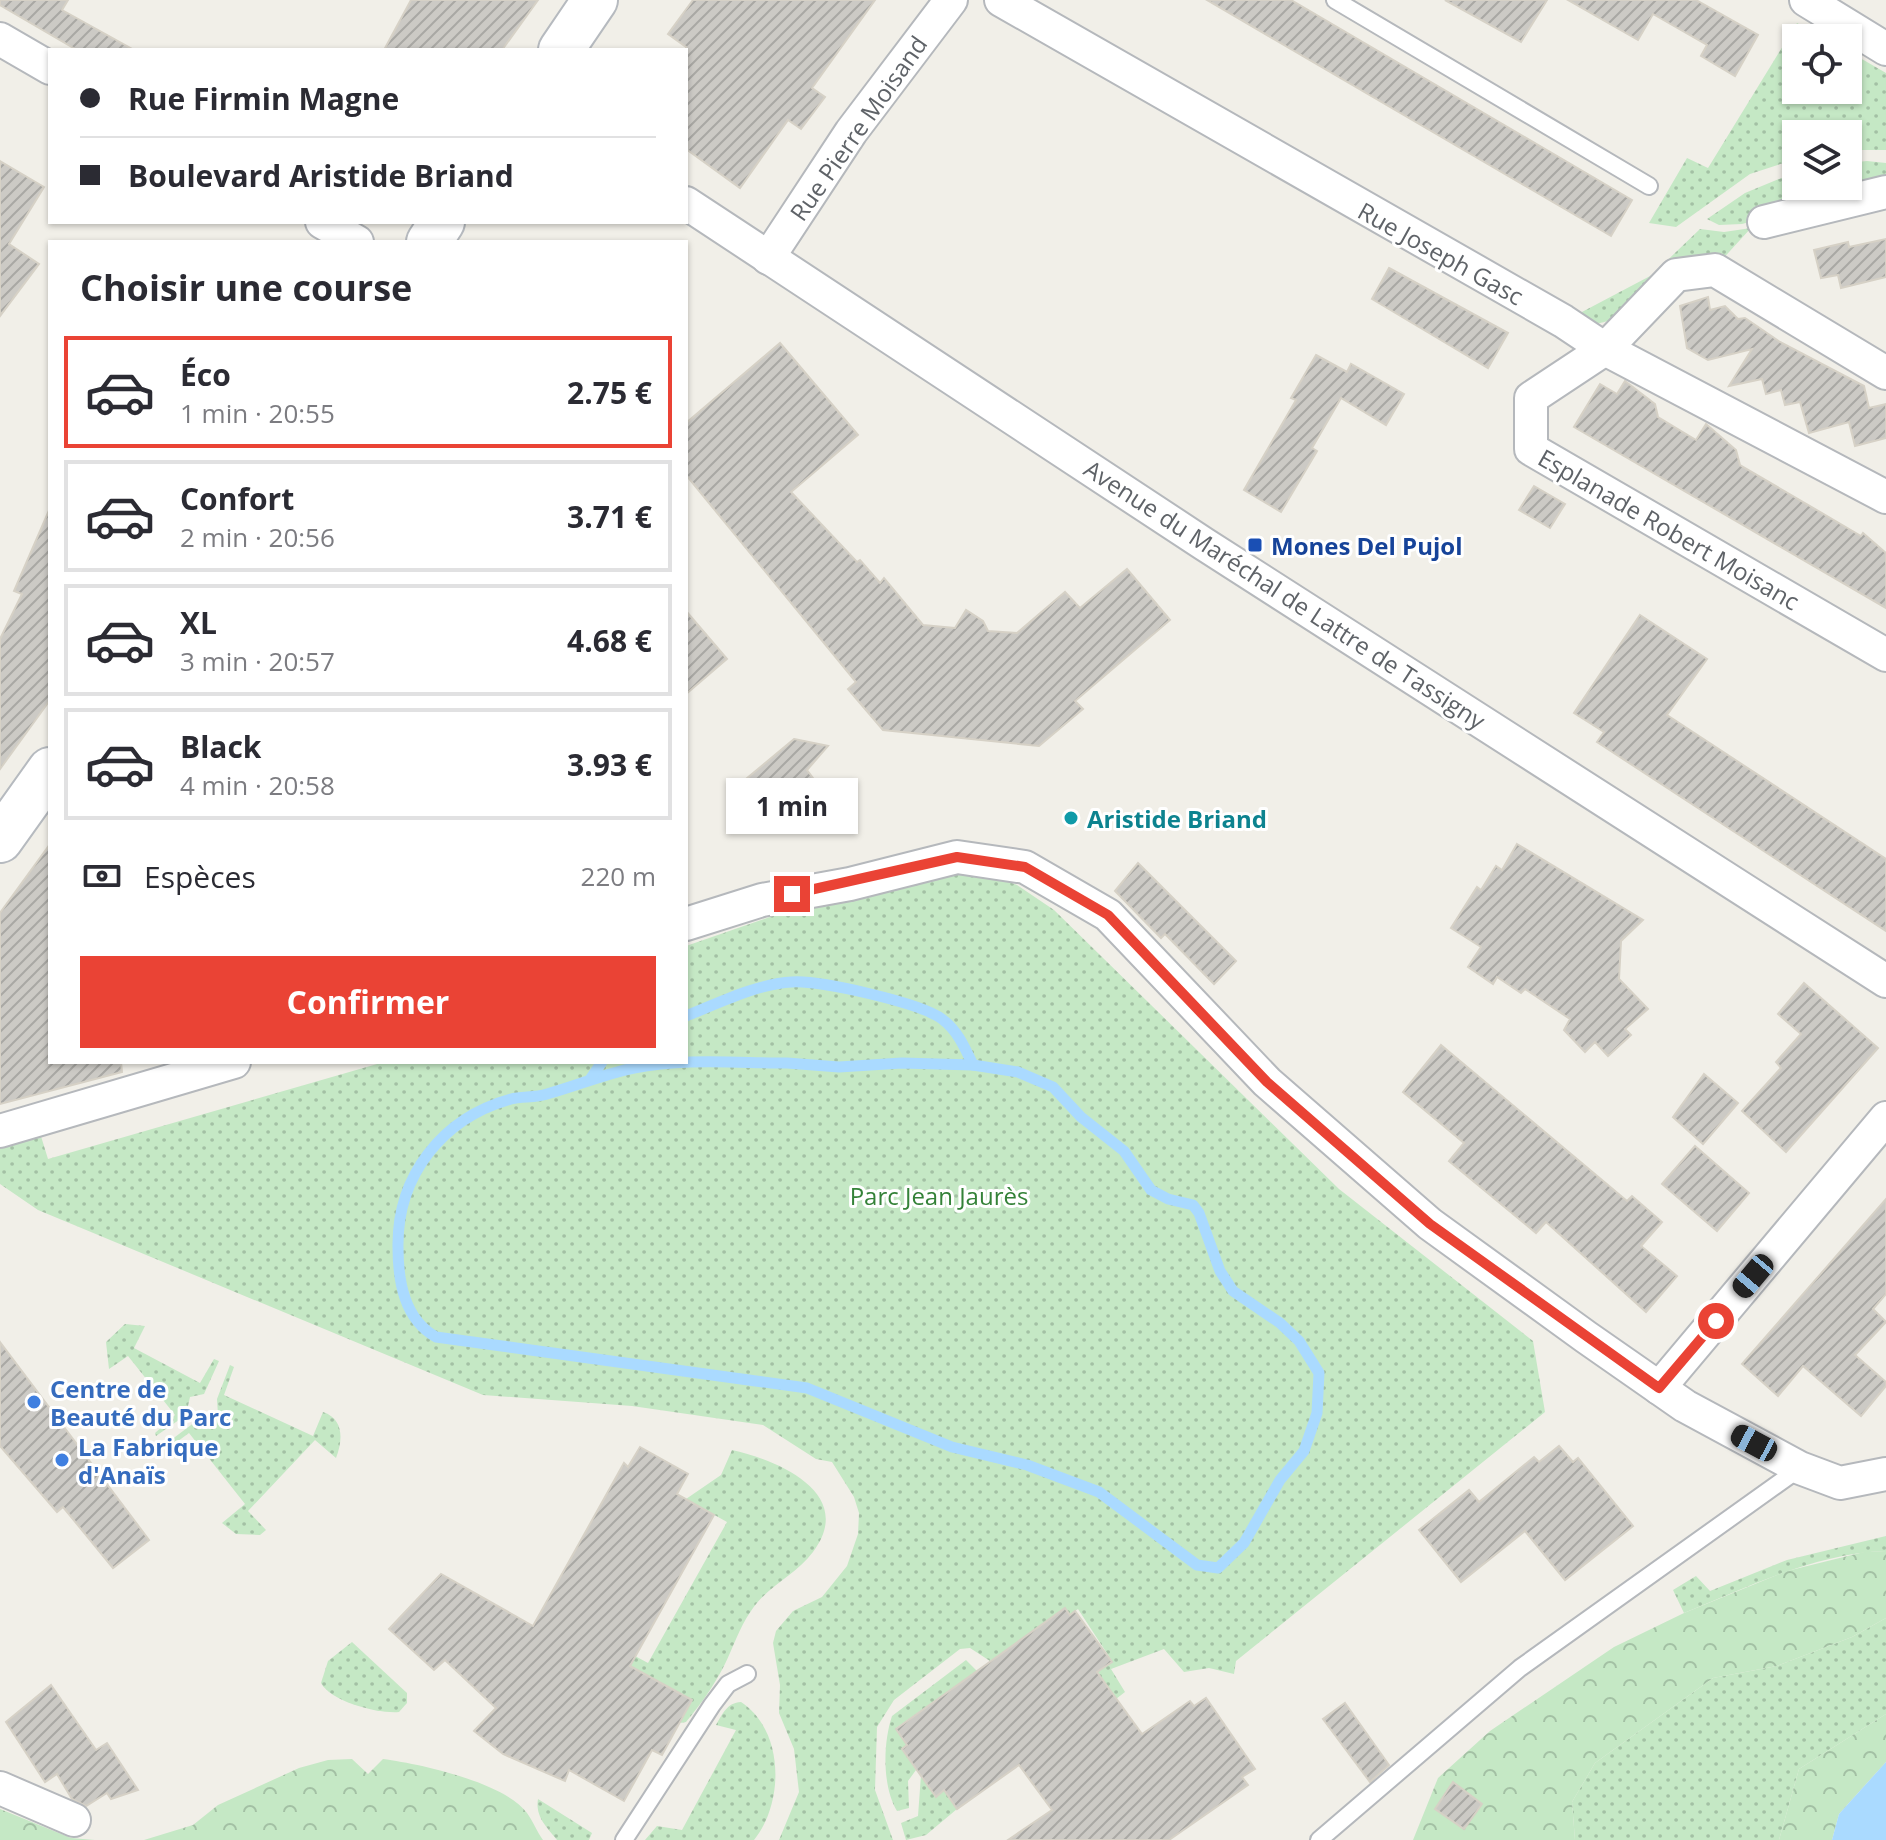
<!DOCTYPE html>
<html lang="fr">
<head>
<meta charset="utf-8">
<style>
  :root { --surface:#fff; --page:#f7f7f7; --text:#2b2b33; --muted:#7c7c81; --line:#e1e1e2; --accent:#ea4335 }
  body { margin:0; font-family:"Open Sans",sans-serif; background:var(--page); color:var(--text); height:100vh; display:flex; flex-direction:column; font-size:30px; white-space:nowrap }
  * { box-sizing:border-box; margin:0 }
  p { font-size:26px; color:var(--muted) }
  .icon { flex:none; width:44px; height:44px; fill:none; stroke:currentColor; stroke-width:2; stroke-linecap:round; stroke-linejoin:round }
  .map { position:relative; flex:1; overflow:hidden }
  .side { position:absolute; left:48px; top:240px; width:640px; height:824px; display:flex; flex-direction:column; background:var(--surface); border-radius:0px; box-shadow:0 2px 6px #0004 }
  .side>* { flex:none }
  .top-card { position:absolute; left:48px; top:48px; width:640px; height:176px; border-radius:0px; box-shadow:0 2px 6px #0004; display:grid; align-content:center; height:176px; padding:0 32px; background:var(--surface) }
  .buttons { position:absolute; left:1782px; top:24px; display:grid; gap:16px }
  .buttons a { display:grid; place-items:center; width:80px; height:80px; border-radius:0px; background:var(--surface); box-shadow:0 2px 6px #0004; font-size:40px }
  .end { position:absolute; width:36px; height:36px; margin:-18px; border:10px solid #ea4335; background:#fff; box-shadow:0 0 0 4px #fff }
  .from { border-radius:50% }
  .bubble { position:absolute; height:56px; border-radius:0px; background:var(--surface); box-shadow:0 2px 6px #0004; font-size:26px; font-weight:700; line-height:56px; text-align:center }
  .car { position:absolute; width:24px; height:48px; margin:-24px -12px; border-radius:10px; box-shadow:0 0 6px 2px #0007; background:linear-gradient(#222 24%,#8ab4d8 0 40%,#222 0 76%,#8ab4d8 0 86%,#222 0) }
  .top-card b { display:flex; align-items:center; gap:28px; height:76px; font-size:30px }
  .top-card b+b { border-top:2px solid var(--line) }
  .top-card i { width:20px; height:20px; background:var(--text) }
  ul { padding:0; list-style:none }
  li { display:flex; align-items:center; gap:24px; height:112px; margin:0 16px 12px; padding:0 16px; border:4px solid var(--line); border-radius:0px }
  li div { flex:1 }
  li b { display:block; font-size:30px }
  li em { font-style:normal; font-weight:700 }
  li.current { border-color:var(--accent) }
  li>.icon { width:72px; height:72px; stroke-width:1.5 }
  h2 { padding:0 32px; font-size:36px; line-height:96px }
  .pay { display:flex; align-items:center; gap:20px; height:88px; padding:0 32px; font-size:30px }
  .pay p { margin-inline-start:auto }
  .cta { display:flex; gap:16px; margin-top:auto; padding:16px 32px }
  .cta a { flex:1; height:92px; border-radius:0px; background:var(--accent); color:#fff; font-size:32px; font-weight:700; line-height:92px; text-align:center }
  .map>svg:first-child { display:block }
</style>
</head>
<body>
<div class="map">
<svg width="1886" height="1840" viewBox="0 0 1886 1840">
  <defs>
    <pattern id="green-dots" width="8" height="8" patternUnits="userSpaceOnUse" patternTransform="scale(2)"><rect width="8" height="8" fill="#c5e8c5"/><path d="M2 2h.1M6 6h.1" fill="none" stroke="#a3c0a4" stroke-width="1.8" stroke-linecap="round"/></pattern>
    <pattern id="forest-crowns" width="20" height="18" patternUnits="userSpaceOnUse" patternTransform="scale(2)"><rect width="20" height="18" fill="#c5e8c5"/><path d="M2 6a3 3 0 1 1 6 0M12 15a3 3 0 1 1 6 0" fill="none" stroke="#a3c0a4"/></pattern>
    <pattern id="building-hatch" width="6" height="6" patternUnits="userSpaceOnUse" patternTransform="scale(2)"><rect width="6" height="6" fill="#cccac5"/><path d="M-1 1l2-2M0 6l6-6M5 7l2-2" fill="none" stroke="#a9a8a4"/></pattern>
  </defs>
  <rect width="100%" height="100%" fill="#f1efe8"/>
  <g fill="url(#green-dots)">
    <path d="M1797 23 1824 38H1796V90H1848V51L1886 73V150H1848V134H1796V159L1750 174 1676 227 1649 223 1687 158 1708 168Z"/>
    <path d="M1867 161 1886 163V185L1742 224 1719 225 1707 219 1745 193 1796 172V186H1848V163Z"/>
    <path d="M1751 228 1719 263 1644 292 1608 321 1596 324 1580 313 1652 275 1700 229 1724 232Z"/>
    <path d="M984 872 1017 885 1054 910 1339 1189 1533 1341 1545 1412 1236 1661 1234 1674 1209 1668 1184 1672 1164 1649 1111 1669 1125 1692 1116 1699 1097 1672 1112 1661 1078 1609 1070 1615 1065 1609 990 1661 970 1648 960 1649 894 1700 877 1727 875 1790 893 1840H779L799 1792 794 1749 779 1713 780 1685 773 1643 776 1631 793 1611 822 1597 847 1566 858 1534 859 1513 854 1497 832 1462 816 1459 763 1425 632 1406 483 1395 38 1210 0 1184V1149L13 1141 40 1133 48 1159 384 1062H686V946L790 910 844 902 945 875Z"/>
    <path d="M125 1324 145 1326 134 1348 200 1383 214 1359 219 1361 204 1394 190 1397 186 1415 156 1436 155 1433 175 1415 128 1356 109 1369 106 1342Z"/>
    <path d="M230 1365 234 1367 224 1395 313 1436 323 1412C344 1419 343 1440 336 1458L315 1440 248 1511 266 1530 260 1535 236 1534 222 1523 245 1504 189 1433 166 1450 163 1446 195 1422 205 1424 218 1415 217 1399Z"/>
    <path d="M732 1450C777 1460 857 1493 813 1552 796 1575 767 1586 751 1611 739 1628 733 1648 724 1666 713 1687 701 1704 686 1722L680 1723 692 1700 657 1681 619 1686 635 1656 648 1663 727 1522 686 1499 721 1475Z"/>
    <path d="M1886 1536V1551C1816 1553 1748 1587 1684 1613L1673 1590 1696 1576 1710 1591 1787 1560Z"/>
    <path d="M1886 1618V1714L1799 1769 1779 1840H1575L1572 1802 1595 1763 1713 1678 1777 1666 1852 1637Z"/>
    <path d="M352 1642 407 1693V1703L399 1712C379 1714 331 1702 321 1683L328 1661Z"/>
    <path d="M966 1660 977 1671 896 1728 907 1745 902 1749 916 1770 908 1781 909 1808 897 1811C882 1786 883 1743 892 1716Z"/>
    <path d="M741 1702C785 1731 784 1803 754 1840H645L657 1826 682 1830 736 1730 716 1725C723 1713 727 1703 741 1702Z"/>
    <path d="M921 1775 936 1796 944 1790 957 1809 926 1835 906 1840 901 1823 918 1816Z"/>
    <path d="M538 1799 592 1833 589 1840H557C547 1827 535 1817 538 1799Z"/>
  </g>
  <g fill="url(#forest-crowns)">
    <path d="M1886 1551V1618L1852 1637 1777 1666 1713 1678 1595 1763 1572 1802 1575 1840H1413L1438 1778 1490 1731 1614 1647 1684 1613 1787 1571 1864 1552Z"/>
    <path d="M1886 1714V1762L1839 1814 1832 1840H1779L1799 1769Z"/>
    <path d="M352 1759 368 1774 383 1759C420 1764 504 1782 527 1813 533 1821 537 1832 543 1840H144L193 1825 218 1805 299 1768 328 1760Z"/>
    <path d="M0 1809 71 1838 95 1840H0Z"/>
  </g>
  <path fill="#aadaff" d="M1886 1762V1840H1832L1839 1814Z"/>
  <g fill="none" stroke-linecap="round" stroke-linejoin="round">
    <g stroke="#aadaff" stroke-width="11">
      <path d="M686 1016C719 1003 756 984 792 982 820 980 921 1003 942 1019 958 1031 965 1048 973 1065"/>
      <path d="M787 1063 839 1067 902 1063 973 1065 1018 1072 1053 1087 1081 1117 1124 1151 1151 1190 1168 1199 1193 1205 1199 1213 1220 1271 1233 1291 1280 1323 1299 1341 1319 1373 1317 1413 1304 1451 1280 1480 1244 1543 1218 1568 1197 1565 1099 1492 1027 1465 952 1447 807 1388 436 1337C404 1319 398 1281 398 1247 397 1176 442 1118 511 1099 522 1096 535 1098 547 1094 576 1086 604 1074 634 1068 684 1058 737 1063 787 1063Z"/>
      <path d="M591 1078 602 1062"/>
    </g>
  </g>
  <g fill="url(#building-hatch)" stroke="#d6d1c6" stroke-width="2">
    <path d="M0 0H68L62 10 134 50H77L0 5Z"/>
    <path d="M411 0H538L502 50H384Z"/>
    <path d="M693 0H875L812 88 825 97 801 129 788 120 740 188 686 149V47L668 34Z"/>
    <path d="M1207 0H1291L1632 200 1611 236Z"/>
    <path d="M1445 0H1547L1521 42Z"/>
    <path d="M1568 0H1696L1758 35 1735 76 1701 56 1707 45 1653 14 1638 40Z"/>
    <path d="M0 161 44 187 9 244 39 264 0 316Z"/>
    <path d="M1886 239V277L1841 288 1838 275 1821 278 1814 250 1848 242 1849 247Z"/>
    <path d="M1389 268 1508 333 1488 368 1372 299Z"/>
    <path d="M1708 297 1710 310 1725 306 1738 319 1745 318 1780 342 1864 386 1869 408 1886 404V438L1855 446 1849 422 1809 433 1800 402 1785 405 1781 390 1766 394 1762 379 1729 386 1752 349 1708 360 1687 348 1680 306Z"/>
    <path d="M780 343 858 435 791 492 857 562 860 560 880 583 884 578 923 625 955 628 966 610 983 621 988 631 1017 633 1065 592 1080 608 1127 569 1170 620 1075 701 1083 709 1039 746 883 730 848 689 856 682 686 475V423Z"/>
    <path d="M1316 355 1347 372 1351 364 1404 394 1386 425 1341 398 1312 448 1317 451 1281 512 1244 490 1296 400 1291 398Z"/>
    <path d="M1625 381 1655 404 1658 417 1696 440 1706 424 1736 450 1740 465 1861 536 1863 533 1886 553V608L1574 427 1600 384 1617 394Z"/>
    <path d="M1534 486 1565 504 1550 528 1519 510Z"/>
    <path d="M50 508V700L0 769V639L22 594 14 591Z"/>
    <path d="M686 611 727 659 686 694Z"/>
    <path d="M1640 615 1707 659 1667 715 1886 859V931L1597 742 1604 732 1574 713Z"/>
    <path d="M794 739 828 746 807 770 813 778 774 811H762L740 784Z"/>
    <path d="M50 844V1062H121L122 1072 0 1104V913Z"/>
    <path d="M1517 844 1643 920 1621 941 1619 979 1648 1009 1625 1029 1631 1035 1608 1056 1595 1042 1585 1052 1564 1030 1570 1019 1525 989 1521 993 1497 977 1493 984 1468 967 1481 947 1451 928 1477 887 1481 890 1496 866 1502 870Z"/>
    <path d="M1138 863 1236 961 1214 984 1165 934 1161 938 1115 891Z"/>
    <path d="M1804 983 1878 1048 1786 1152 1742 1111 1781 1068 1776 1062 1801 1034 1778 1014Z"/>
    <path d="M1441 1045 1627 1201 1632 1196 1662 1222 1641 1246 1677 1276 1646 1312 1546 1222 1536 1233 1449 1161 1464 1143 1403 1092Z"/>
    <path d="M1704 1074 1738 1103 1703 1144 1673 1117Z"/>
    <path d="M1695 1146 1749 1193 1717 1231 1662 1184Z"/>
    <path d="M1886 1199V1294L1873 1309 1886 1322 1855 1355 1886 1382V1386L1861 1416 1803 1366 1778 1396 1742 1364Z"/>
    <path d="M0 1342 149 1540 113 1568 63 1507 57 1512 0 1446Z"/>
    <path d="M1559 1446 1573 1462 1578 1458 1633 1526 1565 1580 1525 1531 1461 1582 1419 1530 1469 1490 1479 1502 1534 1457 1539 1462Z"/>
    <path d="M640 1447 688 1474 677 1494 714 1515 630 1666 692 1700 662 1755 652 1750 624 1801 569 1770 565 1781 503 1754 474 1731 496 1708 445 1660 434 1670 389 1629 441 1574 533 1626 624 1463 628 1467Z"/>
    <path d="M1065 1608 1070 1615 1075 1611 1112 1662 1097 1672 1142 1734 1190 1701 1194 1706 1206 1698 1255 1769 1242 1777 1248 1785 1169 1840H1008L1052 1810 1019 1765 957 1809 944 1790 936 1797 902 1749 907 1745 896 1729Z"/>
    <path d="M51 1685 96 1750 107 1743 138 1790 111 1799 107 1793 86 1806 72 1799 57 1774 45 1782 6 1722Z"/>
    <path d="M1345 1703 1389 1765 1370 1782 1323 1719Z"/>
    <path d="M1453 1782 1482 1804 1464 1829 1435 1809Z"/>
  </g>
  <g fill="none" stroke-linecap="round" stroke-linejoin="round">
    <defs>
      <g id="service">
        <path d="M1335 0 1649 186"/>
        <path d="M624 1840 712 1705 728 1684 747 1674"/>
        <path d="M1319 1840 1520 1668 1800 1468"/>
      </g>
      <g id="minor">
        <path d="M1001 0 1563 321 1605 349 1886 497"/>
        <path d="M1806 0 1886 49"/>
        <path d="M0 39 50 68"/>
        <path d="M686 203 1204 544 1886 981"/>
        <path d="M322 222 357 242"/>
        <path d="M1764 222 1886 192"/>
        <path d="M768 258 851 132 951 0"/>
        <path d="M1886 373 1715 270 1676 275 1605 349 1531 398V449L1886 655"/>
        <path d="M686 924 762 900 850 884 957 857 1025 867 1108 915 1267 1082 1430 1224 1586 1337 1685 1406 1800 1468 1840 1483 1886 1474"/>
        <path d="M0 1131 234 1062"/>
        <path d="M1659 1388 1886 1118"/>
        <path d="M0 1788 74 1820"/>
      </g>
      <g id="secondary">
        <path d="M561 50 595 0"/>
        <path d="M429 242 442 222"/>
        <path d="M0 840 50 770"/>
      </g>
    </defs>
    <use href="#service" stroke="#b5b8bc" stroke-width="20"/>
    <use href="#minor" stroke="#b5b8bc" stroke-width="36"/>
    <use href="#secondary" stroke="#b6babf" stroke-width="48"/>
    <use href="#service" stroke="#fff" stroke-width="16"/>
    <use href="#minor" stroke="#fff" stroke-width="32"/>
    <use href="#secondary" stroke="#fff" stroke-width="44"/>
  </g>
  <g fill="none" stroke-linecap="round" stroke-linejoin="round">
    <path stroke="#ea4335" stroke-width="10" d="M792 894 957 857 1025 867 1108 915 1267 1082 1430 1224 1659 1388 1716 1321"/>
  </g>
  <rect fill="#1a4fb4" stroke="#fff" stroke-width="3" x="1247" y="537" width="16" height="16" rx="4"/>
  <circle fill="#0f9aa8" stroke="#fff" stroke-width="3" cx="1071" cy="818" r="8"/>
  <g fill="#3f7fe0" stroke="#fff" stroke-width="3">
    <circle cx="34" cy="1402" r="8"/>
    <circle cx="62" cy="1460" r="8"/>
  </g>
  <g text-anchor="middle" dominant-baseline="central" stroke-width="6" stroke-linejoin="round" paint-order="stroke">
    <g font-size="24" fill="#5f6368" stroke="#fff">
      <text transform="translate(858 128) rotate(-55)">Rue Pierre Moisand</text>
      <text transform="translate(1441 253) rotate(29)">Rue Joseph Gasc</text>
      <text transform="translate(1669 529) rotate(30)">Esplanade Robert Moisanc</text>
      <text transform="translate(1285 594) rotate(33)">Avenue du Maréchal de Lattre de Tassigny</text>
    </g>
    <g font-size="24" font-weight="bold" fill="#164399" stroke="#fff" text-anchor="start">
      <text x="1271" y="545">Mones Del Pujol</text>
    </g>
    <g font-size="24" font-weight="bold" fill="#0d838f" stroke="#fff" text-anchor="start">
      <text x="1087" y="818">Aristide Briand</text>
    </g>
    <g font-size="24" fill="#348238" stroke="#fff">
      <text x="939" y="1195">Parc Jean Jaurès</text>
    </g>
    <g font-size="24" font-weight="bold" fill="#366cbe" stroke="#fff" text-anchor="start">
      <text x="50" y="1388">Centre de<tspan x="50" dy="28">Beauté du Parc</tspan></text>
      <text x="78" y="1446">La Fabrique<tspan x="78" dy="28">d'Anaïs</tspan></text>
    </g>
  </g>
</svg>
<div class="buttons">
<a><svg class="icon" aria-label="locate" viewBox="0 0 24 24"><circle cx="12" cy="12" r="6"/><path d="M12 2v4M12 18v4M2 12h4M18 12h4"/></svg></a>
<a><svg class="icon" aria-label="layers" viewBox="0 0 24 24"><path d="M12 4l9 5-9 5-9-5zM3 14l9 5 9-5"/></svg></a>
</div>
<i class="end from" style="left:1716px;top:1321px"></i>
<i class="end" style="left:792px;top:894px"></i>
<div class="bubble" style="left:726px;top:778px;width:132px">1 min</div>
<i class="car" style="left:1753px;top:1276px;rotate:220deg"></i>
<i class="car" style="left:1754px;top:1443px;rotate:298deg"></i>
<div class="top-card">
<b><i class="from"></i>Rue Firmin Magne</b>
<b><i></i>Boulevard Aristide Briand</b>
</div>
<section class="side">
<h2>Choisir une course</h2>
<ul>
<li class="current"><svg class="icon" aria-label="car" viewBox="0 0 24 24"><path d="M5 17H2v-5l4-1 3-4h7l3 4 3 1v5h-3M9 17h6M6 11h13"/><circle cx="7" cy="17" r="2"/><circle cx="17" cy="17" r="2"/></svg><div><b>Éco</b><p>1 min · 20:55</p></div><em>2.75 €</em></li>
<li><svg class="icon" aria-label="car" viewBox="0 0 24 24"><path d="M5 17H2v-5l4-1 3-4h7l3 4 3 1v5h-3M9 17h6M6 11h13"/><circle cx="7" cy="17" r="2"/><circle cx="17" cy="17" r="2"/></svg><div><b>Confort</b><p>2 min · 20:56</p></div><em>3.71 €</em></li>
<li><svg class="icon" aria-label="car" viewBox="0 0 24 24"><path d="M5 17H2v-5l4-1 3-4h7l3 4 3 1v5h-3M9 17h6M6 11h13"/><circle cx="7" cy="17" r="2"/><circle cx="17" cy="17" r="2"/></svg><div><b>XL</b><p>3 min · 20:57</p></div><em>4.68 €</em></li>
<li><svg class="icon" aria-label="car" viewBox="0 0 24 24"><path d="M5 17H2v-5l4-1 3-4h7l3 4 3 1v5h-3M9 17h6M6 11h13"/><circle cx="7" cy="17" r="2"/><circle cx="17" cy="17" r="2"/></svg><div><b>Black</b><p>4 min · 20:58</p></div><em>3.93 €</em></li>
</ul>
<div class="pay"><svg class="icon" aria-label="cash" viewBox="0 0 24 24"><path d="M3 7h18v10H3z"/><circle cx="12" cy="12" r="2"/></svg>Espèces<p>220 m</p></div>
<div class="cta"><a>Confirmer</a></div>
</section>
</div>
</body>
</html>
